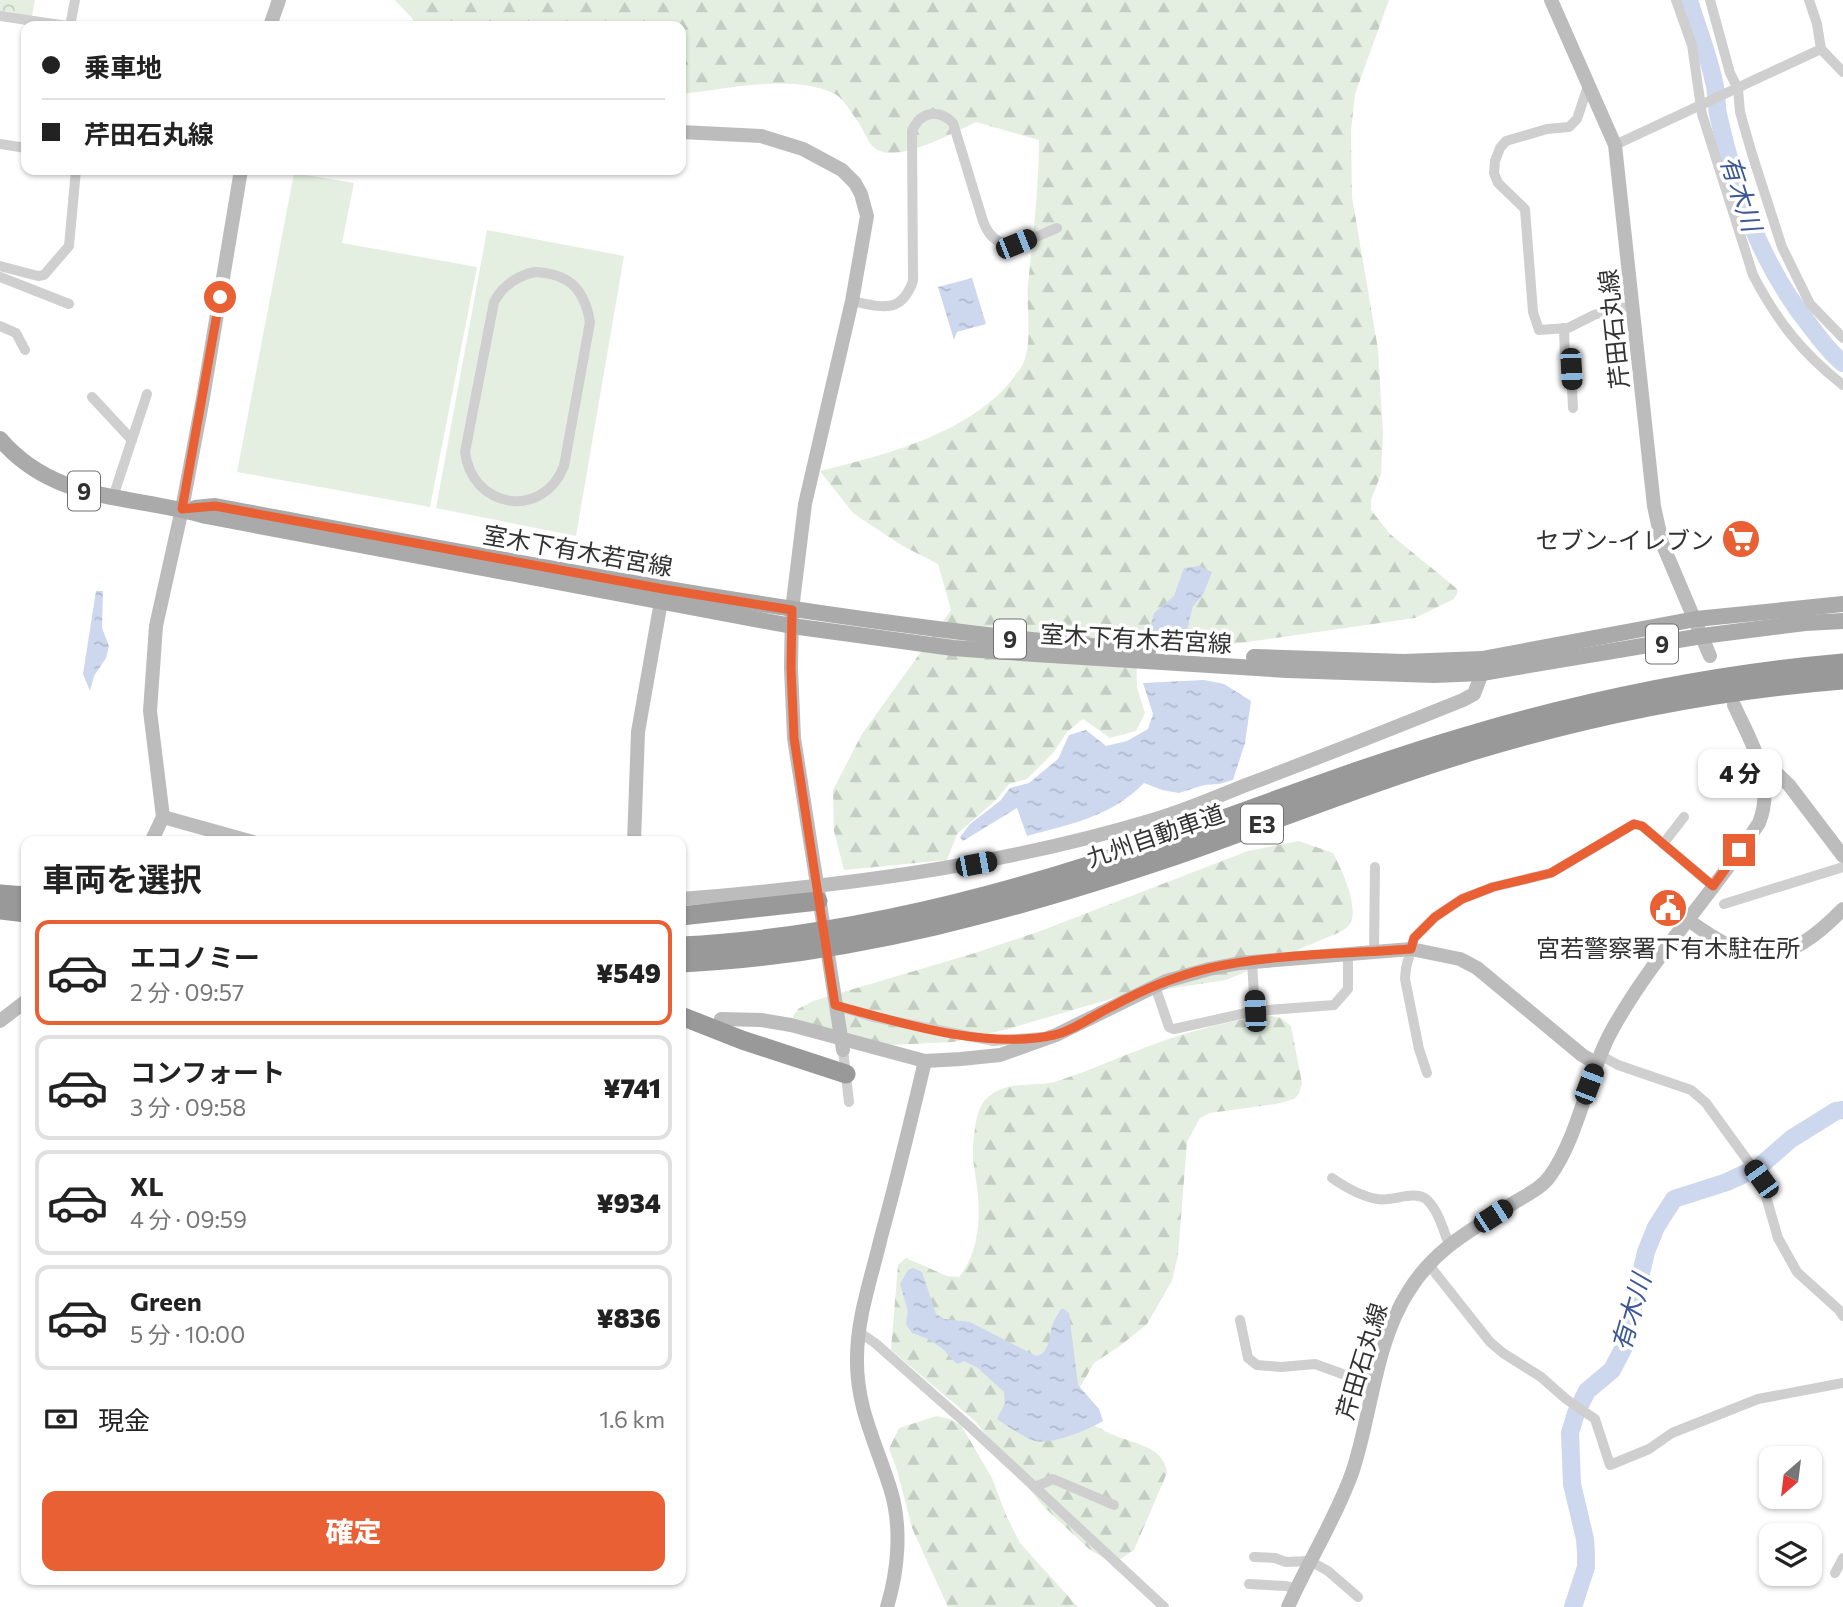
<!DOCTYPE html>
<html lang="ja">
<head>
<meta charset="utf-8">
<style>
  :root { --surface:#fff; --page:#f2f2f2; --text:#222; --muted:#767676; --line:#e0e0e0; --accent:#e96034 }
  body { margin:0; font-family:Commissioner,"Noto Sans JP",sans-serif; background:var(--page); color:var(--text); height:100vh; display:flex; flex-direction:column; font-size:26px; white-space:nowrap }
  * { box-sizing:border-box; margin:0 }
  p { font-size:23px; color:var(--muted) }
  .icon { flex:none; width:38px; height:38px; fill:none; stroke:currentColor; stroke-width:2; stroke-linecap:round; stroke-linejoin:round }
  .map { position:relative; flex:1; overflow:hidden }
  .side { position:absolute; left:21px; top:836px; width:665px; height:749px; display:flex; flex-direction:column; background:var(--surface); border-radius:14px; box-shadow:0 2px 5px #0004 }
  .side>* { flex:none }
  .banner { position:absolute; left:21px; top:21px; width:665px; height:154px; border-radius:14px; box-shadow:0 2px 5px #0004; display:grid; align-content:center; height:154px; padding:0 21px; background:var(--surface) }
  .needle { width:46px; rotate:208deg }
  .tools { position:absolute; left:1759px; top:1446px; display:grid; gap:14px }
  .tools a { display:grid; place-items:center; width:63px; height:63px; border-radius:14px; background:var(--surface); box-shadow:0 2px 5px #0004; font-size:35px }
  .end { position:absolute; width:32px; height:32px; margin:-16px; border:9px solid #e96034; background:#fff; box-shadow:0 0 0 4px #fff }
  .from { border-radius:50% }
  .bubble { position:absolute; height:49px; border-radius:14px; background:var(--surface); box-shadow:0 2px 5px #0004; font-size:23px; font-weight:800; line-height:49px; text-align:center }
  .car { position:absolute; width:21px; height:42px; margin:-21px -10px; border-radius:9px; box-shadow:0 0 5px 2px #0007; background:linear-gradient(#222 24%,#8ab4d8 0 40%,#222 0 76%,#8ab4d8 0 86%,#222 0) }
  .banner b { display:flex; align-items:center; gap:24px; height:66px; font-size:26px }
  .banner b+b { border-top:2px solid var(--line) }
  .banner i { width:18px; height:18px; background:var(--text) }
  ul { padding:0; list-style:none }
  li { display:flex; align-items:center; gap:21px; height:105px; margin:0 14px 10px; padding:0 7px; border:4px solid var(--line); border-radius:14px }
  li div { flex:1 }
  li b { display:block; font-size:26px }
  li em { font-style:normal; font-weight:800 }
  li.active { border-color:var(--accent) }
  li>.icon { width:63px; height:63px; stroke-width:1.5 }
  h2 { padding:0 21px; font-size:32px; line-height:84px }
  .pay { display:flex; align-items:center; gap:18px; height:77px; padding:0 21px; font-size:26px }
  .pay p { margin-inline-start:auto }
  .cta { display:flex; gap:14px; margin-top:auto; padding:14px 21px }
  .cta a { flex:1; height:80px; border-radius:14px; background:var(--accent); color:#fff; font-size:28px; font-weight:800; line-height:80px; text-align:center }
  .map>svg:first-child { display:block }
</style>
</head>
<body>
<div class="map">
<svg width="1843" height="1607" viewBox="0 0 1843 1607">
  <defs>
    <pattern id="forest-firs" width="22" height="20" patternUnits="userSpaceOnUse" patternTransform="scale(1.75)"><rect width="22" height="20" fill="#e4efe1"/><path d="M5 1l3.5 6h-7zM16 11l3.5 6h-7z" fill="#c4cdc2"/></pattern>
    <pattern id="park-crowns" width="20" height="18" patternUnits="userSpaceOnUse" patternTransform="scale(1.75)"><rect width="20" height="18" fill="#e4efe1"/><path d="M2 6a3 3 0 1 1 6 0M12 15a3 3 0 1 1 6 0" fill="none" stroke="#c4cdc2"/></pattern>
    <pattern id="water-ripples" width="26" height="14" patternUnits="userSpaceOnUse" patternTransform="scale(1.75)"><rect width="26" height="14" fill="#cdd7ee"/><path d="M2 4q2-2 4 0t4 0M15 11q2-2 4 0t4 0" fill="none" stroke="#b0b9cd"/></pattern>
  </defs>
  <rect width="100%" height="100%" fill="#fff"/>
  <g fill="url(#forest-firs)">
    <path d="M395 0H1389L1355 94 1351 131 1352 197 1378 349 1383 433 1381 474 1371 500V510L1390 534 1456 588 1458 592 1454 599 1415 618 1219 646 1136 638 1137 688 1145 713 1136 731 1110 738 1083 719 1067 732 1053 753 1027 779 1009 784 997 799 957 834 947 860 844 870 834 831 833 790 862 734 951 610 938 564 901 545 853 513 820 471C885 455 972 433 1014 377 1016 373 1021 369 1023 364 1033 342 1026 308 1028 284 1033 236 1039 188 1039 140L976 122C954 132 898 164 876 149 869 145 864 131 859 123 852 114 845 100 835 94 792 73 726 89 681 94V26H419Z"/>
    <path d="M1299 841 1333 853C1341 868 1361 910 1349 925 1347 928 1343 930 1340 932L1226 980 1121 996 1004 1030 953 1042 889 1045 794 1025 793 1016 798 1009 813 1001 975 953 1043 930 1248 851Z"/>
    <path d="M1267 1015 1281 1018 1291 1026 1302 1083 1299 1094 1294 1099 1276 1104 1210 1113 1200 1118 1187 1142 1178 1255 1172 1281 1147 1324 1121 1345 1094 1363 1075 1396 1082 1418C1092 1423 1101 1430 1111 1434 1131 1443 1165 1446 1167 1473L1134 1550 1116 1562 1109 1561 1089 1549 1043 1506 975 1421 891 1350 898 1265 906 1258 947 1276 959 1277C981 1249 981 1213 976 1180 975 1170 972 1158 973 1148 974 1134 976 1107 987 1098 1008 1079 1034 1088 1058 1081 1094 1069 1128 1053 1163 1041 1196 1029 1232 1021 1267 1015Z"/>
    <path d="M937 1416 949 1419 961 1425 992 1478 1006 1515 1020 1543 1078 1607H948L912 1528 897 1470 889 1449 899 1428Z"/>
  </g>
  <path fill="url(#park-crowns)" d="M0 0H35L32 16 0 12Z"/>
  <g fill="#e4efe1">
    <path d="M294 173 354 183 342 243 477 267 430 507 237 472Z"/>
    <path d="M487 230 624 256 576 536 436 508Z"/>
  </g>
  <g fill="url(#water-ripples)">
    <path d="M972 278 986 324 957 332 954 340 938 287Z"/>
    <path d="M1199 566 1212 572 1203 595 1193 606 1188 625 1187 636 1149 632 1154 613 1174 596 1184 568Z"/>
    <path d="M96 591H103L102 628 109 646 106 658 94 676 90 691 83 674Z"/>
    <path d="M1204 680 1224 684 1251 701 1245 743 1233 780 1219 784 1204 785 1179 793 1162 790 1144 783C1111 817 1070 824 1027 836L1017 808 963 841 960 837 970 824 1000 801 1010 788 1029 783 1058 759 1069 735 1086 730 1106 746 1127 741 1148 729 1153 714 1143 683Z"/>
    <path d="M913 1268 922 1272 936 1314 944 1319 970 1322 1036 1356 1042 1354C1051 1343 1049 1338 1052 1326 1054 1320 1058 1314 1061 1309H1064L1069 1313 1078 1385 1099 1409 1103 1421C1088 1430 1052 1445 1035 1441 1022 1437 1008 1426 997 1419L1005 1403 1004 1392 978 1368 964 1361 958 1364C951 1360 950 1356 945 1351 935 1342 924 1337 912 1333L906 1324 908 1311 900 1284 908 1270Z"/>
  </g>
  <g fill="none" stroke-linecap="round" stroke-linejoin="round">
    <g stroke="#cdd7ee" stroke-width="18">
      <path d="M1689 0C1697 27 1708 54 1714 82 1717 92 1716 103 1718 114 1735 191 1761 265 1811 327 1821 340 1830 353 1843 363"/>
      <path d="M1573 1607 1586 1567V1554L1585 1539 1572 1484 1570 1433 1576 1413 1587 1391 1612 1370 1624 1347 1646 1252 1656 1227 1674 1199 1727 1182 1759 1167 1791 1139 1836 1111 1843 1110"/>
    </g>
    <g stroke="#cfcfcf" stroke-width="10">
      <path d="M1676 0 1692 45 1702 114 1753 275C1777 321 1802 353 1843 385"/>
      <path d="M1710 0 1730 73 1738 89 1740 112 1752 154 1782 247 1810 304 1843 338"/>
      <path d="M1809 0 1817 24 1821 49 1843 72"/>
      <path d="M0 16 67 26"/>
      <path d="M70 26 75 0"/>
      <path d="M1589 83 1577 119 1569 127 1547 129 1506 141 1500 148 1495 161 1494 173 1498 183 1525 209 1533 312 1539 330 1568 328 1594 315 1618 308 1633 307"/>
      <path d="M0 144 26 148"/>
      <path d="M1615 145 1821 49"/>
      <path d="M0 266 38 276 44 275 69 246 76 170"/>
      <path d="M535 272C569 274 584 288 590 322L564 466C543 520 472 509 465 452L494 302C503 285 516 276 535 272Z"/>
      <path d="M0 277 69 304"/>
      <path d="M852 301C881 307 901 315 913 281L912 131C920 112 938 108 953 123L983 221C997 260 1030 239 1057 228"/>
      <path d="M0 326 16 333 25 350"/>
      <path d="M1564 328 1565 358 1571 369 1573 408"/>
      <path d="M92 397 132 440"/>
      <path d="M113 497 147 394"/>
      <path d="M1663 844 1684 817"/>
      <path d="M1724 904 1843 867"/>
      <path d="M1374 952 1375 867"/>
      <path d="M1252 962 1255 1011"/>
      <path d="M1155 986 1169 1027 1174 1029 1255 1011 1334 1005 1348 989V954"/>
      <path d="M835 1005 873 1017 994 1041 1041 1037"/>
      <path d="M843 1050 849 1102"/>
      <path d="M1600 1055 1618 1065 1691 1090 1706 1103 1761 1179 1778 1238 1797 1272 1839 1310 1843 1316"/>
      <path d="M1427 1073 1419 1049 1405 979 1406 968 1414 938 1435 917 1462 899 1493 887 1551 873 1634 824 1642 826 1713 886"/>
      <path d="M1332 1178C1345 1187 1360 1196 1377 1199 1392 1202 1413 1190 1426 1199 1438 1209 1443 1230 1449 1244"/>
      <path d="M1429 1265 1490 1342 1503 1353 1541 1377 1566 1399 1595 1419 1610 1465 1649 1449 1672 1433 1758 1399 1843 1383"/>
      <path d="M1240 1320 1248 1358 1257 1365 1281 1367 1315 1364 1348 1376 1377 1377"/>
      <path d="M859 1332 875 1343 968 1425 1164 1607"/>
      <path d="M1035 1487 1053 1479 1114 1505"/>
      <path d="M1254 1557 1275 1558 1286 1562 1310 1561 1328 1571 1358 1597"/>
      <path d="M1835 1573 1843 1558"/>
      <path d="M1249 1584 1286 1586 1296 1589"/>
    </g>
    <g stroke="#bcbcbc" stroke-width="14">
      <path d="M1551 0 1615 145 1654 506 1662 543 1710 656"/>
      <path d="M270 26 279 0"/>
      <path d="M681 132 761 136 803 149 842 170 855 183 861 194 867 216 852 301 805 504 792 610 791 668 794 738 843 1050"/>
      <path d="M1759 756 1789 785 1843 856"/>
      <path d="M163 817 253 842"/>
      <path d="M151 842 163 817 150 711 156 626 182 509 203 398 241 170"/>
      <path d="M634 842 638 732 663 590"/>
      <path d="M681 899C842 886 1001 866 1156 819 1186 810 1216 797 1246 785 1318 758 1391 729 1463 700L1474 694 1482 673"/>
      <path d="M1687 919C1753 968 1785 968 1843 909"/>
      <path d="M721 1019 761 1020 791 1025 925 1061 961 1059 1000 1055 1056 1035 1166 981 1209 969 1240 963 1411 949 1460 959 1477 968 1582 1055 1597 1064"/>
      <path d="M0 1021 26 1001"/>
      <path d="M887 1607C898 1571 902 1528 891 1491 877 1445 856 1408 857 1358 857 1317 872 1276 881 1237 897 1179 911 1120 925 1061"/>
      <path d="M1288 1607C1308 1562 1335 1520 1352 1473 1372 1414 1374 1346 1408 1292 1434 1249 1471 1230 1512 1204 1524 1196 1541 1189 1550 1176 1579 1136 1587 1075 1612 1030 1653 956 1713 894 1759 823 1776 780 1751 743 1734 705"/>
    </g>
    <g stroke="#aaa" stroke-width="16">
      <path d="M0 439C56 504 131 494 206 516L792 626 953 648 1035 654 1287 670 1434 675 1482 673 1702 636 1805 623 1843 621"/>
      <path d="M195 508 215 506C525 564 834 626 1148 651"/>
      <path d="M1254 657 1404 662 1482 659 1696 619 1843 604"/>
    </g>
    <g stroke="#999" stroke-width="19">
      <path d="M0 894 26 896"/>
      <path d="M0 910 26 913"/>
      <path d="M681 916 818 901"/>
      <path d="M681 946C821 939 960 907 1094 864 1220 823 1343 772 1470 735 1593 699 1716 674 1843 663"/>
      <path d="M681 963C852 955 1018 909 1180 854 1279 819 1376 780 1476 750 1596 714 1718 690 1843 680"/>
      <path d="M681 1016 742 1040 846 1074"/>
    </g>
  </g>
  <g fill="none" stroke-linecap="round" stroke-linejoin="round">
    <path stroke="#e96034" stroke-width="9" d="M220 297 182 509 215 506 663 589 792 610 791 668 794 738 835 1005C901 1023 985 1050 1054 1035 1071 1032 1094 1015 1111 1007 1142 990 1175 976 1210 968 1272 954 1346 954 1411 949L1414 938 1435 917 1462 899 1493 887 1551 873 1634 824 1642 826 1713 886 1739 850"/>
  </g>
  <defs>
    <symbol id="supermarket-disc" viewBox="-11 -11 22 22"><circle r="9.5" fill="#e96034" stroke="#fff"/><path d="M-6-5.5h2.5l.6 2H6L4.5 2H-2.5L-4.4-4H-6ZM-1.5 3.2a1.3 1.3 0 1 0 .1 0ZM3 3.2a1.3 1.3 0 1 0 .1 0Z" fill="#fff"/></symbol>
    <symbol id="civic-disc" viewBox="-11 -11 22 22"><circle r="9.5" fill="#e96034" stroke="#fff"/><path d="M-.6-6.5H3V-4.5H.6V-3L4-1V1h2V6H-6V1h2V-1L-.6-3ZM-1.2 2.5V6h2.4V2.5Z" fill="#fff"/></symbol>
  </defs>
  <g fill-rule="evenodd">
    <use href="#supermarket-disc" x="1719" y="517" width="44" height="44"/>
    <use href="#civic-disc" x="1646" y="886" width="44" height="44"/>
  </g>
  <g text-anchor="middle" dominant-baseline="central" stroke-width="7" stroke-linejoin="round" paint-order="stroke">
    <g fill="#fff" stroke="#707070" stroke-width="2">
      <rect x="68" y="471.5" width="32" height="39" rx="5"/>
      <rect x="994" y="619.5" width="32" height="39" rx="5"/>
      <rect x="1646" y="624.5" width="32" height="39" rx="5"/>
      <rect x="1241" y="804.5" width="42" height="39" rx="5"/>
    </g>
    <g font-size="23" font-weight="bold" fill="#323232">
      <text x="84" y="491">9</text>
      <text x="1010" y="639">9</text>
      <text x="1662" y="644">9</text>
      <text x="1262" y="824">E3</text>
    </g>
    <g font-size="24" fill="#323232" stroke="#fff">
      <text transform="translate(1613 329) rotate(-96)">芹田石丸線</text>
      <text transform="translate(578 550) rotate(10)">室木下有木若宮線</text>
      <text transform="translate(1136 638) rotate(3)">室木下有木若宮線</text>
      <text transform="translate(1155 835) rotate(-19)">九州自動車道</text>
      <text transform="translate(1361 1361) rotate(-73)">芹田石丸線</text>
    </g>
    <g font-size="24" fill="#323232" stroke="#fff" text-anchor="end">
      <text x="1714" y="539">セブン-イレブン</text>
      <text x="1668" y="947" text-anchor="middle">宮若警察署下有木駐在所</text>
    </g>
    <g font-size="26" font-style="italic" fill="#3d5897" stroke="#fff">
      <text transform="translate(1742 193) rotate(72)">有木川</text>
      <text transform="translate(1630 1312) rotate(-74)">有木川</text>
    </g>
  </g>
</svg>
<div class="tools">
<a><svg class="needle" viewBox="-14 -14 28 28"><path d="M0-13l5 13h-10z" fill="#e53935"/><path d="M0 13l5-13h-10z" fill="#767676"/></svg></a>
<a><svg class="icon" aria-label="layers" viewBox="0 0 24 24"><path d="M12 4l9 5-9 5-9-5zM3 14l9 5 9-5"/></svg></a>
</div>
<i class="end from" style="left:220px;top:297px"></i>
<i class="end" style="left:1739px;top:850px"></i>
<div class="bubble" style="left:1698px;top:749px;width:84px">4 分</div>
<i class="car" style="left:1016px;top:244px;rotate:68deg"></i>
<i class="car" style="left:1571px;top:369px;rotate:177deg"></i>
<i class="car" style="left:976px;top:864px;rotate:79deg"></i>
<i class="car" style="left:1255px;top:1011px;rotate:357deg"></i>
<i class="car" style="left:1589px;top:1084px;rotate:21deg"></i>
<i class="car" style="left:1761px;top:1179px;rotate:324deg"></i>
<i class="car" style="left:1493px;top:1216px;rotate:57deg"></i>
<div class="banner">
<b><i class="from"></i>乗車地</b>
<b><i></i>芹田石丸線</b>
</div>
<section class="side">
<h2>車両を選択</h2>
<ul>
<li class="active"><svg class="icon" aria-label="car" viewBox="0 0 24 24"><path d="M5 17H2v-5l4-1 3-4h7l3 4 3 1v5h-3M9 17h6M6 11h13"/><circle cx="7" cy="17" r="2"/><circle cx="17" cy="17" r="2"/></svg><div><b>エコノミー</b><p>2 分 · 09:57</p></div><em>¥549</em></li>
<li><svg class="icon" aria-label="car" viewBox="0 0 24 24"><path d="M5 17H2v-5l4-1 3-4h7l3 4 3 1v5h-3M9 17h6M6 11h13"/><circle cx="7" cy="17" r="2"/><circle cx="17" cy="17" r="2"/></svg><div><b>コンフォート</b><p>3 分 · 09:58</p></div><em>¥741</em></li>
<li><svg class="icon" aria-label="car" viewBox="0 0 24 24"><path d="M5 17H2v-5l4-1 3-4h7l3 4 3 1v5h-3M9 17h6M6 11h13"/><circle cx="7" cy="17" r="2"/><circle cx="17" cy="17" r="2"/></svg><div><b>XL</b><p>4 分 · 09:59</p></div><em>¥934</em></li>
<li><svg class="icon" aria-label="car" viewBox="0 0 24 24"><path d="M5 17H2v-5l4-1 3-4h7l3 4 3 1v5h-3M9 17h6M6 11h13"/><circle cx="7" cy="17" r="2"/><circle cx="17" cy="17" r="2"/></svg><div><b>Green</b><p>5 分 · 10:00</p></div><em>¥836</em></li>
</ul>
<div class="pay"><svg class="icon" aria-label="cash" viewBox="0 0 24 24"><path d="M3 7h18v10H3z"/><circle cx="12" cy="12" r="2"/></svg>現金<p>1.6 km</p></div>
<div class="cta"><a>確定</a></div>
</section>
</div>
</body>
</html>
